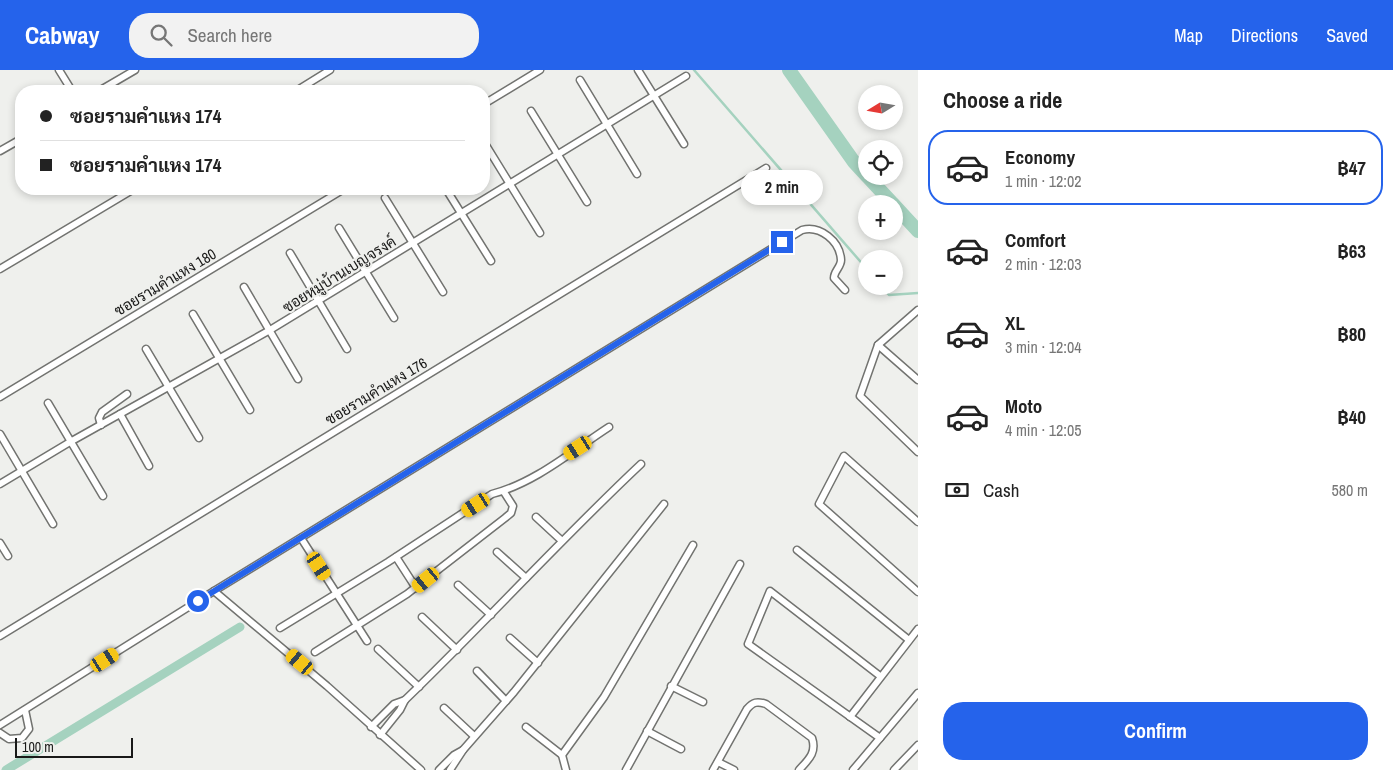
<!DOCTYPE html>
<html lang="en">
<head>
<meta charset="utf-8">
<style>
  :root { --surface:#fff; --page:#f2f2f2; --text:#222; --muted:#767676; --line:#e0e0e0; --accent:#2563eb }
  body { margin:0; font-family:"Archivo Narrow",Sarabun,sans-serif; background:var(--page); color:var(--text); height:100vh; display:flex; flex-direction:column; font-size:19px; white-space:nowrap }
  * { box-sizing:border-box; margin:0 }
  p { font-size:16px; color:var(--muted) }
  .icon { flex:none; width:28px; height:28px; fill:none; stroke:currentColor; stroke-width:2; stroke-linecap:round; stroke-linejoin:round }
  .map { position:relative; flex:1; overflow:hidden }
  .panel { display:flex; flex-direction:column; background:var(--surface); width:475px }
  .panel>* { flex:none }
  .top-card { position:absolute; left:15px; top:15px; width:475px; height:110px; border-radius:20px; box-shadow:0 2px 8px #0003; display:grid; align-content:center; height:110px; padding:0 25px; background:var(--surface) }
  .needle { width:32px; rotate:259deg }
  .tools { position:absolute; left:858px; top:15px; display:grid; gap:10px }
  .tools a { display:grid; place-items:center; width:45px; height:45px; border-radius:50%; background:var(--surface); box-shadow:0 2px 8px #0003; font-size:25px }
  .scale { position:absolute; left:15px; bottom:12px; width:118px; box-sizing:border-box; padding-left:5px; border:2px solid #191918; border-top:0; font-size:14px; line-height:18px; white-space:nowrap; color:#191918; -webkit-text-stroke:4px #eff0ed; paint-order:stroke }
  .end { position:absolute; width:22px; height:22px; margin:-11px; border:6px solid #2563eb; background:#fff; box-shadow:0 0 0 2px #fff }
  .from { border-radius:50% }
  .bubble { position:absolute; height:35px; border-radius:18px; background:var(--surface); box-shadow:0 2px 8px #0003; font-size:16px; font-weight:700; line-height:35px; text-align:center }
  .car { position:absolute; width:15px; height:30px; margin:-15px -8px; border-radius:6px; box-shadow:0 0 4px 1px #0007; background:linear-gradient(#f5c518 24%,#345 0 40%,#f5c518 0 76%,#345 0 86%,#f5c518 0) }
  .top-card b { display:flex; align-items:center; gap:18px; height:48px; font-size:19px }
  .top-card b+b { border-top:1px solid var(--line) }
  .top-card i { width:12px; height:12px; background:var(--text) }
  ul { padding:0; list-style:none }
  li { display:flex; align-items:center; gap:15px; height:75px; margin:0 10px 8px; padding:0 15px; border:2px solid transparent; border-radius:20px }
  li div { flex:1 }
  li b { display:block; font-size:19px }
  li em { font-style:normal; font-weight:700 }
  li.active { border-color:var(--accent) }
  li>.icon { width:45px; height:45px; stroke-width:1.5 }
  h2 { padding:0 25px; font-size:22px; line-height:60px }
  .pay { display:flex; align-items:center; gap:12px; height:55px; padding:0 25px; font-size:19px }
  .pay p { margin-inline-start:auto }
  .action { display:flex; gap:10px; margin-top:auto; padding:10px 25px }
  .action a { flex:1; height:58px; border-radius:20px; background:var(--accent); color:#fff; font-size:20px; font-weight:700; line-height:58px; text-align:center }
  header { display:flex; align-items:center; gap:30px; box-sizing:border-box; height:70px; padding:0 25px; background:var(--accent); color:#fff }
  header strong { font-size:24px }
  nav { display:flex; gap:28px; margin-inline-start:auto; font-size:18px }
  .search { width:350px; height:45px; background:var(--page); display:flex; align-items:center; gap:12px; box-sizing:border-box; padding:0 18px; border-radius:20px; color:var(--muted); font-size:19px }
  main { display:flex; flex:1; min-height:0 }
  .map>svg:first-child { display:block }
</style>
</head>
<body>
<header>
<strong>Cabway</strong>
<div class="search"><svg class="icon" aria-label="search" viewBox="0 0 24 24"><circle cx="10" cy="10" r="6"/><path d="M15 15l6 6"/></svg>Search here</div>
<nav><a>Map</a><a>Directions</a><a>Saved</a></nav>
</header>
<main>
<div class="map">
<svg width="918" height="700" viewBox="0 0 918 700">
  <rect width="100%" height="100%" fill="#eff0ed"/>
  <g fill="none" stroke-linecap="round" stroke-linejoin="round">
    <g stroke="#a5d2bf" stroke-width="2.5">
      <path d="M694 0 866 198"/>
      <path d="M881 216 889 225 918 223"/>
    </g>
    <path stroke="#a5d2bf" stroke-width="9" d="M6 700 240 557"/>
    <g stroke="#a5d2bf" stroke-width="14">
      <path d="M789 0 854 92 866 105"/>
      <path d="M867 106 893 134"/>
      <path d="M894 135 918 161"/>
    </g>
    <defs>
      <g id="minor">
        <path d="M59 0 72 21"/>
        <path d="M638 0 684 74"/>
        <path d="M580 10 637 104"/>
        <path d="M99 21 135 0"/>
        <path d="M296 21 330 0"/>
        <path d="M484 34 540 0"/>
        <path d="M531 41 587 132"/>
        <path d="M484 72 540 163"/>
        <path d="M0 81 21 69"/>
        <path d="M750 108 767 115 776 125"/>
        <path d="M446 119 491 191"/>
        <path d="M385 128 443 222"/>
        <path d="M339 158 394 248"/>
        <path d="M290 183 347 279"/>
        <path d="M0 199 134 119"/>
        <path d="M244 217 298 309"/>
        <path d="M918 240 878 275 860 326 918 382"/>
        <path d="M193 244 250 340"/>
        <path d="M878 275 918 310"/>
        <path d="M146 279 199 368"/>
        <path d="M0 327 344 119"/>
        <path d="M48 333 103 426"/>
        <path d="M120 344 149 396"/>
        <path d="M101 355 99 348 102 342 127 324"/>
        <path d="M0 364 53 454"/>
        <path d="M0 414 70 372 270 260 686 6"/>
        <path d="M536 447 562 471"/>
        <path d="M918 452 844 386 819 434 918 522"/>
        <path d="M301 468 367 571"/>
        <path d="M0 473 8 486"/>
        <path d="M797 480 909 570"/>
        <path d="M497 482 526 508"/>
        <path d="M396 487 416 518"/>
        <path d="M458 515 491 545"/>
        <path d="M214 521 327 616 421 700"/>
        <path d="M422 547 457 580"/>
        <path d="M280 558 388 492 492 424C535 413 572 381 609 357"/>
        <path d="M0 566 766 98"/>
        <path d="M510 568 538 593"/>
        <path d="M378 579 419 617"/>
        <path d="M315 582 407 524 505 448 511 443 513 436 504 422"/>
        <path d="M477 601 506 631"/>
        <path d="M671 616 703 632"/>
        <path d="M444 638 474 666"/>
        <path d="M850 647 918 559"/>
        <path d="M0 655 214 521 802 160C820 155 840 171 841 190 841 197 834 201 834 208L845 220"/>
        <path d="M371 657 394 634 405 630"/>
        <path d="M526 657 562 685"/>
        <path d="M647 661 681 679"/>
        <path d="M0 663 9 669 22 668 29 659 25 640"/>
        <path d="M380 665 400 640 405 630C485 553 560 470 641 394"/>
        <path d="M880 668 748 574 770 521 880 606"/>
        <path d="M718 692 734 700"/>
        <path d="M439 700 454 685 463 680"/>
        <path d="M450 700 463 680 514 622 664 434"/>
        <path d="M566 700 562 685 604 627 693 475"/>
        <path d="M626 700 740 494"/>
        <path d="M713 700 747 639C753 632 757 631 766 634L812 668C817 683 808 690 799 700"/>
        <path d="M853 700 918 623"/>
        <path d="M894 700 918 675"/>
      </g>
    </defs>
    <use href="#minor" stroke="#727370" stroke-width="9"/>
    <use href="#minor" stroke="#fff" stroke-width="6"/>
  </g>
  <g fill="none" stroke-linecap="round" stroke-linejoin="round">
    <path stroke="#2563eb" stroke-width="6" d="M198 531 782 172"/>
  </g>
  <g text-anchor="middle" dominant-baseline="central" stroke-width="4.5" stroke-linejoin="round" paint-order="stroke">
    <g font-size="15" fill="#191918" stroke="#eff0ed">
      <text transform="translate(339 204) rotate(-32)">ซอยหมู่บ้านเบญจรงค์</text>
      <text transform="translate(165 212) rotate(-31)">ซอยรามคำแหง 180</text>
      <text transform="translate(376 321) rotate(-31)">ซอยรามคำแหง 176</text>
    </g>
  </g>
</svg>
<div class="tools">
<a><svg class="needle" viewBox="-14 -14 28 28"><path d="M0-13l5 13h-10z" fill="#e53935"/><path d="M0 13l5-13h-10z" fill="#767676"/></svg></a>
<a><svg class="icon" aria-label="locate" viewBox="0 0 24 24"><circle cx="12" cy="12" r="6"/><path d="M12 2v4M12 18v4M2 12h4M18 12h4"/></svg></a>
<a>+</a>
<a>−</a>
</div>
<div class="scale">100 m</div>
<i class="end from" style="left:198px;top:531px"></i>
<i class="end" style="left:782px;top:172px"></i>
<div class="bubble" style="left:741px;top:100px;width:82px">2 min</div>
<i class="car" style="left:578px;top:378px;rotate:237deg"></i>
<i class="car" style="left:476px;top:435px;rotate:237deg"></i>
<i class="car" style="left:319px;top:496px;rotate:147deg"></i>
<i class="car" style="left:426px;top:510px;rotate:231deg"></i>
<i class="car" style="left:105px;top:590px;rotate:58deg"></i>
<i class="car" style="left:300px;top:592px;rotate:310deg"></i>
<div class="top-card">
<b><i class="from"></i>ซอยรามคำแหง 174</b>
<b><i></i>ซอยรามคำแหง 174</b>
</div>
</div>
<section class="panel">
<h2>Choose a ride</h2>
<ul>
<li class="active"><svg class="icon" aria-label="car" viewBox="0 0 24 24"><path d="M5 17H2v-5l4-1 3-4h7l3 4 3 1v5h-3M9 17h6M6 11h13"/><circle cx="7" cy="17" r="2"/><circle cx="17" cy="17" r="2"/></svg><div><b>Economy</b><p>1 min · 12:02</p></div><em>฿47</em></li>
<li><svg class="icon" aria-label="car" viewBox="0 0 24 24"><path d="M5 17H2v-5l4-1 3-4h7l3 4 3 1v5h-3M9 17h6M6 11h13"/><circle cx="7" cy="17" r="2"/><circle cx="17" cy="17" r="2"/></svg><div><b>Comfort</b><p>2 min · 12:03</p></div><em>฿63</em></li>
<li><svg class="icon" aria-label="car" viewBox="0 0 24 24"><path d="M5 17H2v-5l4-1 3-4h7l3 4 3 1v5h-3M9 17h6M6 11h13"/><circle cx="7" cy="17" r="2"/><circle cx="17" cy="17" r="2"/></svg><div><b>XL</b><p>3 min · 12:04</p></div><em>฿80</em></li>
<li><svg class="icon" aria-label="car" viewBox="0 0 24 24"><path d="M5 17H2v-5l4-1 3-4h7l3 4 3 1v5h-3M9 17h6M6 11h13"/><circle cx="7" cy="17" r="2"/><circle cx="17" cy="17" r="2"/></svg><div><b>Moto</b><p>4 min · 12:05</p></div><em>฿40</em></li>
</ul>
<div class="pay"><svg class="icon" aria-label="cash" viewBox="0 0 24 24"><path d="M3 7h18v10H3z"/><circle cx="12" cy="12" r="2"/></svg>Cash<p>580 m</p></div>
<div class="action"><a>Confirm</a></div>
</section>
</main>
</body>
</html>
